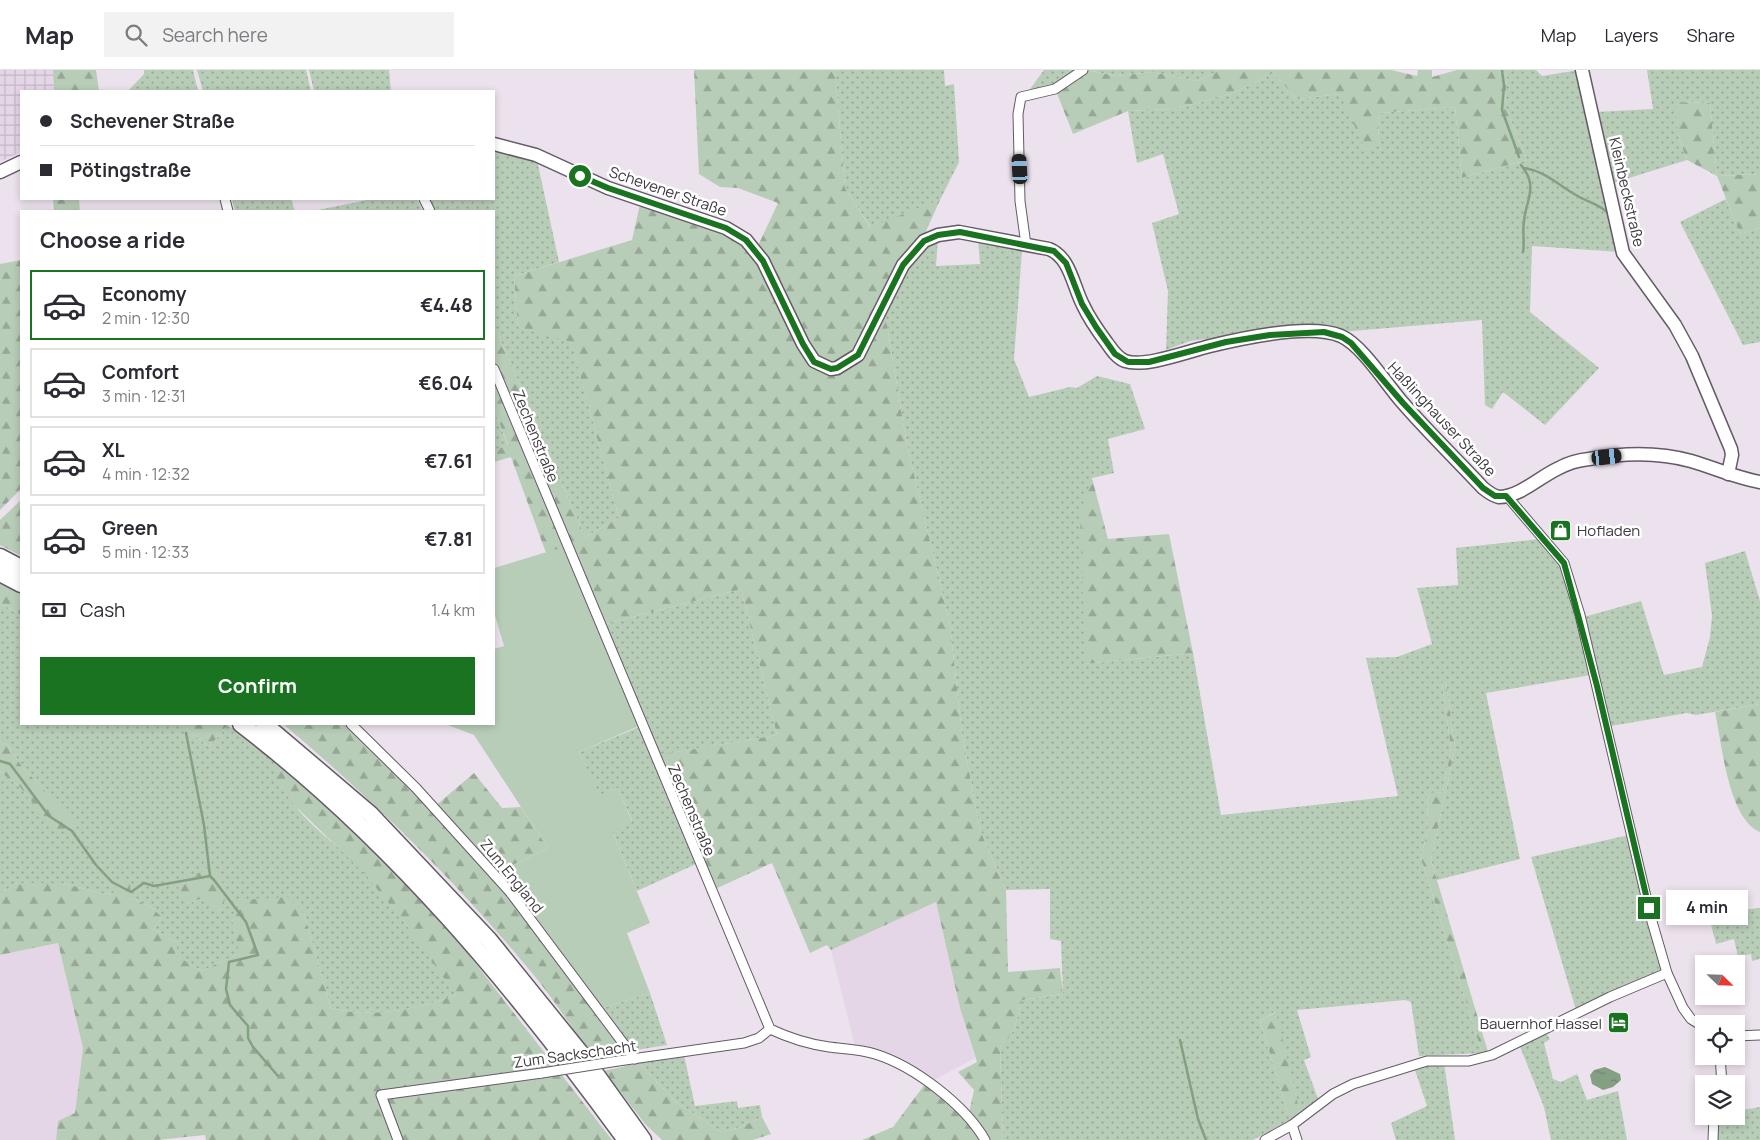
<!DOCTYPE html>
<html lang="en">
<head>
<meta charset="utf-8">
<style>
  :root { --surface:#fff; --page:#f2f2f3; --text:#2b2b33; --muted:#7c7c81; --line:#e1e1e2; --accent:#197320 }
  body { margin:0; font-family:Manrope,sans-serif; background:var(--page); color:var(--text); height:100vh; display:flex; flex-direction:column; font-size:19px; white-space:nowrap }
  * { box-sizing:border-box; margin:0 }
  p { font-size:16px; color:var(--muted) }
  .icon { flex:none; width:28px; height:28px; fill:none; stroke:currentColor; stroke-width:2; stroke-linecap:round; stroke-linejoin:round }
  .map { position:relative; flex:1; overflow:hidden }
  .drawer { position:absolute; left:20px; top:140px; width:475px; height:515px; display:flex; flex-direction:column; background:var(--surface); border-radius:0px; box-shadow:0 2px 8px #0003 }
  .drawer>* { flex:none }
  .hud { position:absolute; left:20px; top:20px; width:475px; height:110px; border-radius:0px; box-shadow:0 2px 8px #0003; display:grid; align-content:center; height:110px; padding:0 20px; background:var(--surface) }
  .needle { width:32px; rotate:113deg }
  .buttons { position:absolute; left:1695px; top:885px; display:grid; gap:10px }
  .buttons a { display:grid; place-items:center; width:50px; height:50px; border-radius:0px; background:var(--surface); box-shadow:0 2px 8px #0003; font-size:25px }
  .end { position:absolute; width:22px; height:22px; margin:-11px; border:6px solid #197320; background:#fff; box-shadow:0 0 0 2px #fff }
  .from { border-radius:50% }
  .bubble { position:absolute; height:35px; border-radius:0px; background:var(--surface); box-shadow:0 2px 8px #0003; font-size:16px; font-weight:700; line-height:35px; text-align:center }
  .car { position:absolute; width:15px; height:30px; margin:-15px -8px; border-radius:6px; box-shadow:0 0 4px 1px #0007; background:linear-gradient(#222 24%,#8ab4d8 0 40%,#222 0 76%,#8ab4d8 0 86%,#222 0) }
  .hud b { display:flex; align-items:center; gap:18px; height:48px; font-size:19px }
  .hud b+b { border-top:1px solid var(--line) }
  .hud i { width:12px; height:12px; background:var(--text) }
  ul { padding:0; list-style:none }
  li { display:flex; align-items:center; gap:15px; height:70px; margin:0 10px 8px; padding:0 10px; border:2px solid var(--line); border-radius:0px }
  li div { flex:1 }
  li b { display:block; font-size:19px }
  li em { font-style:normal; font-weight:700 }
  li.on { border-color:var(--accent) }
  li>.icon { width:45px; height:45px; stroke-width:1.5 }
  h2 { padding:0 20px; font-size:22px; line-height:60px }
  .pay { display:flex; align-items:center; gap:12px; height:55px; padding:0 20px; font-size:19px }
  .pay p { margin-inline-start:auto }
  .primary-button { display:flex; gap:10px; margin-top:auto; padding:10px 20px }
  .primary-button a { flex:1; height:58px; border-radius:0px; background:var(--accent); color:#fff; font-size:20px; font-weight:700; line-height:58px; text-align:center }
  header { display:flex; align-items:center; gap:30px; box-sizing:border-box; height:70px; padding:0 25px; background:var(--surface); border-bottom:1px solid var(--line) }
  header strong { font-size:24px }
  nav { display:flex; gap:28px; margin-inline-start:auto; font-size:18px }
  .search { width:350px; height:45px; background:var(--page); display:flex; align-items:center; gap:12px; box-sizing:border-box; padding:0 18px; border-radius:0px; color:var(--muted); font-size:19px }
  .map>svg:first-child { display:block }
</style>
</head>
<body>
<header>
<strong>Map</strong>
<div class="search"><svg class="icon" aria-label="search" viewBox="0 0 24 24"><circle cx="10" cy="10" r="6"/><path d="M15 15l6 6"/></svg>Search here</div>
<nav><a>Map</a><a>Layers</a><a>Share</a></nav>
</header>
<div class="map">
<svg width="1760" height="1070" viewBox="0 0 1760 1070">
  <defs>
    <pattern id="industrial-grid" width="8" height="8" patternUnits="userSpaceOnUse" patternTransform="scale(1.25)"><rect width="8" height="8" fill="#e5d6e7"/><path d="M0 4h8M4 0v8" fill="none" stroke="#c6b8c7"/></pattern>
    <pattern id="grass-dots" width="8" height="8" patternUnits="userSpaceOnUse" patternTransform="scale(1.25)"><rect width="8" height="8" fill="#b8cdb7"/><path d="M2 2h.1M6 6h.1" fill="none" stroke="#97a796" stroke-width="1.8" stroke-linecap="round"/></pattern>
    <pattern id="forest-firs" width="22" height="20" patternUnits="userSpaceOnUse" patternTransform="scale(1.25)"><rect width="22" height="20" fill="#b8cdb7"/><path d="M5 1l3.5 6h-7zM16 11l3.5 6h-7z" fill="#97a796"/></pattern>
    <pattern id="water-ripples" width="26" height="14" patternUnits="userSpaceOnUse" patternTransform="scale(1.25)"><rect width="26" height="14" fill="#84a083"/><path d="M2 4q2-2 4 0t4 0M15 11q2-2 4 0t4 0" fill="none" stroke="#6d836d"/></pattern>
  </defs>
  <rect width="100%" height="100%" fill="#ece2ed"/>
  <g fill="#e5d6e7">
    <path d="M936 832 960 938 975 988 930 1012 855 976 831 880Z"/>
    <path d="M58 873 83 978 75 1043 58 1052 56 1070H0V885Z"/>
  </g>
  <path fill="url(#industrial-grid)" d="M0 0H53L54 21H21V82L0 92Z"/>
  <g fill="url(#grass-dots)" fill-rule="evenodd">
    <path d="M144 0H193L198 21H128L144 4Z"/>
    <path d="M197 0H306L311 21H203Z"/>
    <path d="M309 0H389L391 21H314Z"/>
    <path d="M835 0H944L945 16 954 14 959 92 940 130 871 158 845 118Z"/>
    <path d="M1044 0H1080L1054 18 1025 26Z"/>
    <path d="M1087 0H1220L1197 11 1151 2 1117 6Z"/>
    <path d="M1507 0H1536L1542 6 1579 0 1621 182 1532 176 1530 242 1599 298 1545 355 1503 322 1492 339 1485 335 1482 250 1341 262 1279 260 1190 271 1166 280 1168 221 1152 153 1179 144 1163 84 1137 93 1128 41 1174 39 1231 24 1273 3 1297 29 1340 24 1378 76 1379 43 1455 37 1462 108 1527 90 1505 36Z"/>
    <path d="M1647 0H1760V104L1717 106 1710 33 1677 32 1678 66 1687 90 1610 114 1596 42 1653 39Z"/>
    <path d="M494 78 537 90 559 192 514 206 518 257 571 271 619 448 585 467 494 255V141H432L426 129H494Z"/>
    <path d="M232 129H291L295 141H235Z"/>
    <path d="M372 129H417L423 141H313Z"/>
    <path d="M1726 129 1740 164 1760 158V272L1743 275 1680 152Z"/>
    <path d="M938 168 936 196 980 194 978 169 1022 181 1014 289 1029 327 1070 317 1077 318 1097 306 1130 314 1145 359 1108 369 1114 403 1092 408 1085 594 1193 583 1221 745 1398 726 1366 588 1397 587 1432 574 1417 518 1458 515 1456 478 1539 469 1557 489 1563 500 1591 605 1486 623 1520 789 1437 810 1431 790 1455 678 1446 612 1442 613 1451 678 1443 722 1427 724 1428 758 1421 788 1482 983 1419 986 1411 932 1405 930 1297 940 1311 987 1304 990 1318 1029 1301 1047 1275 942 1260 951 1290 1050 1253 1070H1003L1000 977 1014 960 1022 930 1063 924 1061 871 1050 869V819L1006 820 980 760 962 663 950 555 907 375 884 238 905 196 926 173Z"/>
    <path d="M494 339 508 376 494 381Z"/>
    <path d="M1745 481 1760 531V634L1696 645 1687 643 1611 656 1584 547 1641 531 1664 605 1702 597 1710 567 1712 546 1705 493Z"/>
    <path d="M741 519 777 665 660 685 606 554Z"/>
    <path d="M0 533 21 545V654H181L209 677 228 655 276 692C282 743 336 769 367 806 399 844 429 883 456 925 419 939 371 949 331 938L304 843 232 849 240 883 202 901 176 886 177 872 153 859 162 847 151 837 131 828 116 823 104 824 63 813H17L0 824V702L19 716 56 760 78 756 23 698 8 675 0 671ZM213 798 222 841 202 829 185 834Z"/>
    <path d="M639 657 696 794 637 821 612 761 632 751 618 718 600 727 579 682Z"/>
    <path d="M1629 765 1662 902 1576 940 1531 787Z"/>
    <path d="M1760 838V889L1752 891 1751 884 1738 887 1734 869 1716 874 1708 843Z"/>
    <path d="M650 923 667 975 636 980 599 939Z"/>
    <path d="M1545 962 1550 969 1544 973 1553 1009 1561 1012 1577 1004 1587 1030 1618 1021 1627 1070H1551L1544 1037 1519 974Z"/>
    <path d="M684 985 695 1036 737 1031 738 1038 760 1035 762 1047 741 1057 722 1062 677 1033 639 993Z"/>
    <path d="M1444 992 1455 1070H1396L1391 1053 1427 1036 1414 997Z"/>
    <path d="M1760 1037V1070H1714L1715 1046H1736V1041Z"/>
  </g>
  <g fill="url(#forest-firs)">
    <path d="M53 0H96L99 21H54Z"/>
    <path d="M694 0H835L845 118 870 157 940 130 923 168 857 283 837 296 816 291 757 178 778 133 738 118 720 117 699 104Z"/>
    <path d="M1086 0 1117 6 1151 2 1197 11 1220 0H1391L1417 6 1418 0H1432V7L1457 0H1507L1505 36 1527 90 1462 108 1455 37 1379 43 1378 76 1366 81 1340 24 1297 29 1273 3 1231 24 1174 39 1128 41 1073 64 1056 21Z"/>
    <path d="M1676 32 1710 33 1717 106 1687 90 1678 66Z"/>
    <path d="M1760 104V158L1740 164 1717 106Z"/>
    <path d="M53 129H79L80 141H54Z"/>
    <path d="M640 134 696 150 745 173 761 193 812 293 847 295 884 238 907 375 950 555 962 663 980 760 1006 820 1008 902 1060 898 1063 924 1022 930 1014 960 1000 977 1003 1070H987L969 1043 974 1020 958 1002 977 992 960 938 936 832 831 880 827 875 810 883 772 793 715 819 659 685 777 665 741 519 606 554 572 475 546 483 511 387 494 392V381L508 375 494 339V255L585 467 619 448 571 272 518 257 514 206 632 170Z"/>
    <path d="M21 190V419L0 440V194Z"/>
    <path d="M1092 408 1108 469 1169 464 1193 583 1085 594 1080 443Z"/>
    <path d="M21 430V486L0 475V450Z"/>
    <path d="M0 513 21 524V545L0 533Z"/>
    <path d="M1446 612 1455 678 1431 790 1488 982 1482 983 1421 788 1428 758 1427 723 1443 722 1451 678 1442 613Z"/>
    <path d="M1760 634V762C1728 749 1722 674 1715 642Z"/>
    <path d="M181 654H226L228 655 209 677Z"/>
    <path d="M283 654H347L434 737 474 703 502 738 521 737 548 778 497 803 627 985 594 989C572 958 552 926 527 897 453 808 371 728 283 654Z"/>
    <path d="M0 671 8 675 23 698 79 756 56 761 19 716 0 702Z"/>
    <path d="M276 692 361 768 402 810 466 881 612 1070H206L205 1065 158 1070H56L58 1051 75 1043 83 978 58 873 0 885V824L17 813H63L104 824 116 823 117 810 130 813 131 828 151 837 162 847 153 859 177 872V886L202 901 239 883 232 849 242 830 288 827 304 843 331 938C371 949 418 939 456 925L404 852 365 804 291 732 278 708Z"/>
    <path d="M213 798 227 820 222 841 201 829 185 834 175 811Z"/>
    <path d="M1276 942 1301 1047 1290 1050 1260 951Z"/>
    <path d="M639 993 677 1033 722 1062 741 1057 762 1047 771 1064 753 1070H662L646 1055 604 1001Z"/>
    <path d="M925 1014 974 1055 982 1070H862L893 1057Z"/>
  </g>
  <path fill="#b8cdb7" d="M567 476 607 583 639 656 579 682 600 726 618 718 632 752 612 761 650 853 627 863 650 923 599 939 497 803 548 778 474 665 445 654H494V579L504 576 494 542V498Z"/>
  <path fill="url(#water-ripples)" d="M1605 997 1620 1004 1621 1010 1613 1017 1603 1020 1592 1014 1590 1005 1594 1000Z"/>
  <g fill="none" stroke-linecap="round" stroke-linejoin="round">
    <g stroke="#84a083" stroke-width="2.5">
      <path d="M1502 0 1504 16 1502 40 1519 87"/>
      <path d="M1521 95C1539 117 1526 129 1524 151 1522 162 1525 171 1523 182"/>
      <path d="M1524 98C1545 101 1558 115 1576 125 1587 132 1597 133 1607 142"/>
      <path d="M186 663 204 755 210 806"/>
      <path d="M0 691 10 694 49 746 72 761 96 795 112 812 131 822 144 813 154 816 210 806 214 810 246 852 258 885 229 892 226 919 230 935 248 956V968L253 977 278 1006"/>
      <path d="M1180 970 1198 1049 1206 1070"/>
    </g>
    <defs>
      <g id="street">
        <path d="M225 129 228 141"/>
        <path d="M424 129 430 141"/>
        <path d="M1026 175 1020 131 1018 44 1021 27 1055 19 1083 0"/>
        <path d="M494 299 770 959C789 968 808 974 829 977 844 979 860 979 875 984 914 996 965 1035 985 1070"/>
        <path d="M1506 425 1564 493 1580 545 1651 848 1667 903 1683 938 1691 949 1704 957"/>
        <path d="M351 654 416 718 510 822 635 989"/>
        <path d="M1736 966 1760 965"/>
        <path d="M1720 986 1722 1014"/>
        <path d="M618 991 744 973 759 968 770 959"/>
        <path d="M1292 1055 1297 1070"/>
        <path d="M398 1070 381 1025 542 1003"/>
        <path d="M1265 1070 1292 1055 1333 1024 1353 1014 1427 991H1469L1492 985 1610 927 1667 903"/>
        <path d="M1713 1070 1714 1046"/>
      </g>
      <g id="secondary">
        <path d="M1582 0 1623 183 1675 255 1692 286 1731 379 1732 385 1728 404"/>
        <path d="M494 74 536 85 608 118 726 158 746 170 763 191 803 274 814 291 831 299 837 298 858 285 903 195 924 171 938 165 959 162 1049 179C1070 187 1073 216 1083 235 1089 248 1098 261 1107 273 1112 280 1117 288 1125 291 1145 298 1189 281 1210 276 1243 268 1310 253 1341 266 1363 276 1386 314 1402 332 1428 362 1456 389 1483 418 1488 422 1493 426 1499 427 1519 427 1540 407 1557 399 1566 394 1579 390 1589 389 1622 383 1659 382 1691 391 1715 398 1736 408 1760 412"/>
        <path d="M0 102 21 92"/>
      </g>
      <g id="highway">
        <path d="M0 487 21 498"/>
        <path d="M0 503 21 514"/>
        <path d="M241 654C393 770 514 916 626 1070"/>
        <path d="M264 654 370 744 489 870 582 985 643 1070"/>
      </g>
    </defs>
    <use href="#street" stroke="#635b65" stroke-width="11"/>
    <use href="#secondary" stroke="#635b65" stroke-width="15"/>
    <use href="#highway" stroke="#635b65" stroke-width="19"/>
    <use href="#street" stroke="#fff" stroke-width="9"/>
    <use href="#secondary" stroke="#fff" stroke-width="12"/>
    <use href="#highway" stroke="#fff" stroke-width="16"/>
    <defs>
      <path id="street-bridge" d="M542 1003 618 991"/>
    </defs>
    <use href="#street-bridge" stroke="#635b65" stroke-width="11" stroke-linecap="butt"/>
    <use href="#street-bridge" stroke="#fff" stroke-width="9"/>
  </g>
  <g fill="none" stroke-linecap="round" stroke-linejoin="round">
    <path stroke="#197320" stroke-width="6" d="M580 106 608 118 726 158 746 170 763 191 803 274 814 292 831 299 837 298 858 285 903 195 924 171 938 165 960 162 1054 181 1066 193 1082 234 1096 257 1115 284 1128 292H1149L1226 272 1270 265 1324 262 1342 267 1351 273 1403 333 1483 418 1495 426H1506L1564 493 1597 616 1649 838"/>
  </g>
  <defs>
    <symbol id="shop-square" viewBox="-11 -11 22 22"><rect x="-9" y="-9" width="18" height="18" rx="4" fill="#197320" stroke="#fff"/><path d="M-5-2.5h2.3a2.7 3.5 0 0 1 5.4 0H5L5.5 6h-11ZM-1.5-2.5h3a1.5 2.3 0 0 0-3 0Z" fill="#fff"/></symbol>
    <symbol id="hotel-square" viewBox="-11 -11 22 22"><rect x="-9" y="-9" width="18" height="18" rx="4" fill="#197320" stroke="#fff"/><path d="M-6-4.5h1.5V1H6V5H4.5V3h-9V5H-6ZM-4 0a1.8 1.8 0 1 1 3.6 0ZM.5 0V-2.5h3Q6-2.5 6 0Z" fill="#fff"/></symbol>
  </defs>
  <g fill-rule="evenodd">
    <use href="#shop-square" x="1548" y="448" width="25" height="25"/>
    <use href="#hotel-square" x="1606" y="940" width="25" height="25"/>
  </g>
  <g text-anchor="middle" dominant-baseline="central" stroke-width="5" stroke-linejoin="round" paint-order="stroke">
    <g font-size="15" fill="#3e3a3f" stroke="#fff">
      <text transform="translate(668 121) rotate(19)">Schevener Straße</text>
      <text transform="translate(1627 122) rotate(77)">Kleinbeckstraße</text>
      <text transform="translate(1442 349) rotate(47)">Haßlinghauser Straße</text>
      <text transform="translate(536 366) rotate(68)">Zechenstraße</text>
      <text transform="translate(692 740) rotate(67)">Zechenstraße</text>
      <text transform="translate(512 806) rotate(51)">Zum England</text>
      <text transform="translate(575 984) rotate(-8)">Zum Sackschacht</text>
    </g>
    <g font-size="15" fill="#3e3a3f" stroke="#fff" text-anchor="start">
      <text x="1577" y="460">Hofladen</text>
      <text x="1602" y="953" text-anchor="end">Bauernhof Hassel</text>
    </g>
  </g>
</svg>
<div class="buttons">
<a><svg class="needle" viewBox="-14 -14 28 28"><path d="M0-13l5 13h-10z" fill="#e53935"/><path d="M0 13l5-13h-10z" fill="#7c7c81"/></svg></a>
<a><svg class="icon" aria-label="locate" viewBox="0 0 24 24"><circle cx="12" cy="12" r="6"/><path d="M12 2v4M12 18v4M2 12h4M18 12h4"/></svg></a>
<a><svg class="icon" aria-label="layers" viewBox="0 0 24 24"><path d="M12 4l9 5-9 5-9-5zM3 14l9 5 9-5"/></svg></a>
</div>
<i class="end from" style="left:580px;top:106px"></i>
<i class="end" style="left:1649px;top:838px"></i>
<div class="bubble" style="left:1666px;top:820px;width:82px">4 min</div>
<i class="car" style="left:1020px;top:99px;rotate:357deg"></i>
<i class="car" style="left:1607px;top:387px;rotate:84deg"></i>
<div class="hud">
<b><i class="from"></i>Schevener Straße</b>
<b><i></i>Pötingstraße</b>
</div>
<section class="drawer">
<h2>Choose a ride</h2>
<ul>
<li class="on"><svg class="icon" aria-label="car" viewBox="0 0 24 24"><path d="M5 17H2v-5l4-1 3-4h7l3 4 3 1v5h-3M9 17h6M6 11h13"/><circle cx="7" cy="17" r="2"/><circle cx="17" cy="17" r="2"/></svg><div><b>Economy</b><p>2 min · 12:30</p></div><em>€4.48</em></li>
<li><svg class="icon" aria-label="car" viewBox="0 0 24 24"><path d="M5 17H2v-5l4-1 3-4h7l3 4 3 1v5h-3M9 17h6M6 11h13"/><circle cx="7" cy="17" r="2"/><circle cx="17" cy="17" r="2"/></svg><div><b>Comfort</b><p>3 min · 12:31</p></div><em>€6.04</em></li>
<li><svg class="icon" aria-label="car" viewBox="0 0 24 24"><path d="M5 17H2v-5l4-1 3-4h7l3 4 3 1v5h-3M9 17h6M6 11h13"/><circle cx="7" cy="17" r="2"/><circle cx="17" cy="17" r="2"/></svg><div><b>XL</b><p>4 min · 12:32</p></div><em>€7.61</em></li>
<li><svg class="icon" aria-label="car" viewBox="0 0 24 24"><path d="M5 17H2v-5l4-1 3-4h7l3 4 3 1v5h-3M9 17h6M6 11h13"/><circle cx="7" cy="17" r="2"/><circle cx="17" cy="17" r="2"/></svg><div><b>Green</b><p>5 min · 12:33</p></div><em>€7.81</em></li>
</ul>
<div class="pay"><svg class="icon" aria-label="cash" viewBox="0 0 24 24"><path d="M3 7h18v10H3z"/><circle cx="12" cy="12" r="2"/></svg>Cash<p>1.4 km</p></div>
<div class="primary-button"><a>Confirm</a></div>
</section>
</div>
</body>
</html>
